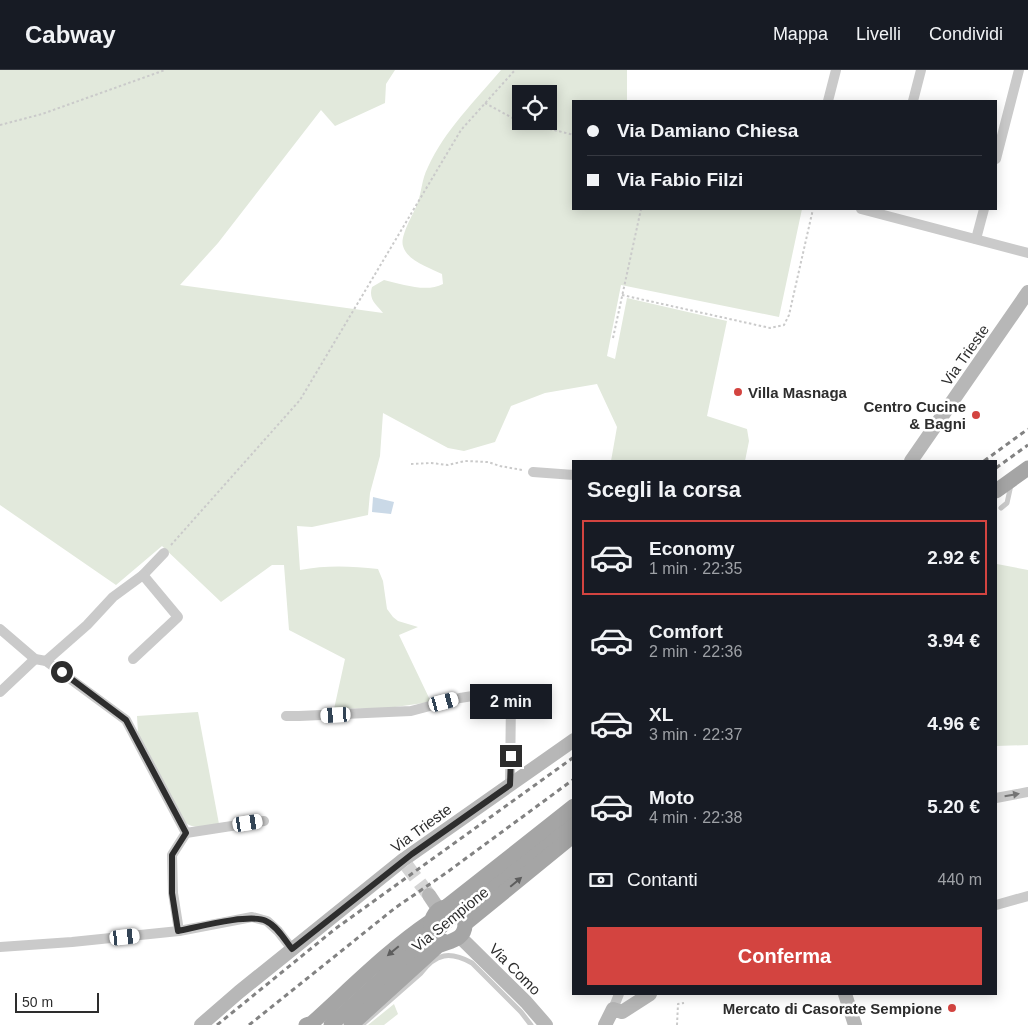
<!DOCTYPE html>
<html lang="it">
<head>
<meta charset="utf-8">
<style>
  :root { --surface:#171b24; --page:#242831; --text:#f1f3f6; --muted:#9ea1a6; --line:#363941; --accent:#d34440 }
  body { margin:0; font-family:Arial,sans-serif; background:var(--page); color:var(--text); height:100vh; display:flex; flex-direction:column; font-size:19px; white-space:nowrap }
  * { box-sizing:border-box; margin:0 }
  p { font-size:16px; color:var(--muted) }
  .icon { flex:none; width:28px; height:28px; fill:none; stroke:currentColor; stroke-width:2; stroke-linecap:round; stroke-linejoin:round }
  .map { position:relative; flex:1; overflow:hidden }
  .sheet { position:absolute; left:572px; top:390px; width:425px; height:535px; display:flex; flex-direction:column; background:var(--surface); border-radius:0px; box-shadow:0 2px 12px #0003 }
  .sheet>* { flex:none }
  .top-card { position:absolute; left:572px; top:30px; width:425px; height:110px; border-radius:0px; box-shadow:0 2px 12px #0003; display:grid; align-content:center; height:110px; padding:0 15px; background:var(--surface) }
  .buttons { position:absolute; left:512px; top:15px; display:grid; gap:10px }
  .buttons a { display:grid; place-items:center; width:45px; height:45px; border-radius:0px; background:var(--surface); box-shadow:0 2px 12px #0003; font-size:25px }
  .scale { position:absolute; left:15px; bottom:12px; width:84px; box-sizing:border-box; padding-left:5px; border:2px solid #2d2d2d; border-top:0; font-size:14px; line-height:18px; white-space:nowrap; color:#2d2d2d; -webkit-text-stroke:4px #fff; paint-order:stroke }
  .end { position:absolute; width:22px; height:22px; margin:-11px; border:6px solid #2d2d2d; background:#fff; box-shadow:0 0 0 2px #fff }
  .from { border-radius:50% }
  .bubble { position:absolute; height:35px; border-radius:0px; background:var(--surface); box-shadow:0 2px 12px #0003; font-size:16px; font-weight:700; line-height:35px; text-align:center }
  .car { position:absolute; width:15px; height:30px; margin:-15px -8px; border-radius:6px; box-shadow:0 0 4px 1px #0007; background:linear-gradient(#fff 24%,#345 0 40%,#fff 0 76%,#345 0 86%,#fff 0) }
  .top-card b { display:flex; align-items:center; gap:18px; height:48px; font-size:19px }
  .top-card b+b { border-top:1px solid var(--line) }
  .top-card i { width:12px; height:12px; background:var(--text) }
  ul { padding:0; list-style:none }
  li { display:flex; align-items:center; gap:15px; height:75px; margin:0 10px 8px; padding:0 5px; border:2px solid transparent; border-radius:0px }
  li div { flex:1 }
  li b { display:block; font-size:19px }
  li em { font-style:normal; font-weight:700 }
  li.active { border-color:var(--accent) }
  li>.icon { width:45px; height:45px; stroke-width:1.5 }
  h2 { padding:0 15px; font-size:22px; line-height:60px }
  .pay { display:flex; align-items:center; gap:12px; height:55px; padding:0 15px; font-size:19px }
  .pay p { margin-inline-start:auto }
  .primary-button { display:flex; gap:10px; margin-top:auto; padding:10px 15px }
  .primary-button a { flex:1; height:58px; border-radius:0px; background:var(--accent); color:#fff; font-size:20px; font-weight:700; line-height:58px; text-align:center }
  header { display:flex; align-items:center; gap:30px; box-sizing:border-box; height:70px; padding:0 25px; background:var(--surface); border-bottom:1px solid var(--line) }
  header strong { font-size:24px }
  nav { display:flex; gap:28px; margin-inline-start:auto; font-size:18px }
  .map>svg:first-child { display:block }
</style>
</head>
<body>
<header>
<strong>Cabway</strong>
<nav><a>Mappa</a><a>Livelli</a><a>Condividi</a></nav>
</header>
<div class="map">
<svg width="1028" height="955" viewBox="0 0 1028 955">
  <rect width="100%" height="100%" fill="#fff"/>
  <g fill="#e2e9dc" fill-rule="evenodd">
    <path d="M0 0H395L386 14 385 33 335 56 321 40 218 173 180 215 383 243C377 235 368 230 372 217L384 210C402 214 426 223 443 214L442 204C430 198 407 191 403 176 400 167 412 146 416 137 422 124 421 110 428 97 445 60 475 31 501 0H627V31H574V139H802L779 247 621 215 607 286 615 289 627 228 727 251 707 346 747 359 749 371 745 391H611L617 357 597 314 545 323 511 336 495 372 464 381 448 378 383 343 380 386 370 423 368 445 312 457 297 456 300 500C326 495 351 496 378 499L383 511 387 539 393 547 398 551 418 557 399 565 431 632 388 638 334 639 345 589 289 560 284 495H272L221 532 162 476 116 515 0 435ZM521 24H549V51H521Z"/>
    <path d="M997 494 1028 500V675L996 676Z"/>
    <path d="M198 642 219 754C206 757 195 760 184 752L138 663 137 646Z"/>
    <path d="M394 934 398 944 384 955H368Z"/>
  </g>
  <path fill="#cad9e7" d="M373 427 394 432 391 444 372 442Z"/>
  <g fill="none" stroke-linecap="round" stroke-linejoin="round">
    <path stroke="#d5d5d5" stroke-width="14" stroke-dasharray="14 7" stroke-linecap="butt" d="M407 796 429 825"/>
    <g stroke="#cacaca" stroke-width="2" stroke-dasharray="2.5 2.5" stroke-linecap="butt">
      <path d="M485 33 518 51 574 65"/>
      <path d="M0 55 42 44 165 0"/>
      <path d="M622 225 770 258 784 255 789 245 813 139"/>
      <path d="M613 268 641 139"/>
      <path d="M411 394 431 393 448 395 465 391 488 392 500 396 522 400"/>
      <path d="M171 475 300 330 461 60 515 0"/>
      <path d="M677 955 678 934 684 933"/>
    </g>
    <g stroke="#cacaca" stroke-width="5">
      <path d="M1001 438 1007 433 1011 415"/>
      <path d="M362 955 421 903C436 883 450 881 472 893L521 942 531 955"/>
    </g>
    <g stroke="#cacaca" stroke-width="10">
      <path d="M828 31 836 0"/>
      <path d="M913 31 921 0"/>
      <path d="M996 89 1019 0"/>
      <path d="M861 139 1028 183"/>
      <path d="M976 169 984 139"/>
      <path d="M533 402 574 405"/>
      <path d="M143 505 164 483"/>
      <path d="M0 559 35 589 46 591 126 650 186 763 172 785 173 823 179 861"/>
      <path d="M46 591 87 555 113 527 143 505 178 547 133 589"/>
      <path d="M0 622 35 589"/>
      <path d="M286 646H299L411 641 460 628 504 621 511 627 510 715"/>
      <path d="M996 728 1028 722"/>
      <path d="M186 763 264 751"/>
      <path d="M996 835 1028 826"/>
      <path d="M0 877 72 872 179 861 252 847 267 851 278 861 292 879"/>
      <path d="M613 939 619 924"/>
    </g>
    <g stroke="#b7b7b7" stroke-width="14">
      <path d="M911 391 1028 222"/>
      <path d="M429 825 439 840"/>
      <path d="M460 867 526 932 546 955"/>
      <path d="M845 924 855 955"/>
      <path d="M201 955 239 922 403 790 574 670"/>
      <path d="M605 955 613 939 622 942 650 924"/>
    </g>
    <g stroke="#a5a5a5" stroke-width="15">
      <path d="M996 421 1028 398"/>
      <path d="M468 834 574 750"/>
      <path d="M446 837 574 736"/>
      <path d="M465 854 574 765"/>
      <path d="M306 955 312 953C351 918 388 880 431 851"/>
      <path d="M331 955 413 880"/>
      <path d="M351 955 438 876C449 871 466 870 465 853 465 848 462 843 458 840 437 826 416 862 446 872"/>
    </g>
    <g stroke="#828282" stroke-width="3" stroke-dasharray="5 4" stroke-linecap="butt">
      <path d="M984 391 1028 359"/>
      <path d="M996 398 1028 375"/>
      <path d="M217 955 335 859 574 687"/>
      <path d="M249 955 395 838 446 803 574 709"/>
    </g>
    <path stroke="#a5a5a5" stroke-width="15" d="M413 880 468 834"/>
  </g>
  <defs><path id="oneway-solid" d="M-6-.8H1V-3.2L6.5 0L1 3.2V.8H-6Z" transform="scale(1.25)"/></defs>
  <use fill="#747474" href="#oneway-solid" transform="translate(1012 725) rotate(-10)"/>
  <g fill="#5d5d5d">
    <use href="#oneway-solid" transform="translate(516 812) rotate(-40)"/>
    <use href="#oneway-solid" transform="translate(393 881) rotate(140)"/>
  </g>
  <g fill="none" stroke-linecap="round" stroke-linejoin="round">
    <path stroke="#2d2d2d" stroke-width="6" d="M62 602 126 650 186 763 172 785V823L178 861C198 857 250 843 266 851 277 856 285 870 292 879L412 784 510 715 511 686"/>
  </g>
  <g fill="#d34440" stroke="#fff" stroke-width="2">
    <circle cx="738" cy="322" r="5"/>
    <circle cx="976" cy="345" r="5"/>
    <circle cx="952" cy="938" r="5"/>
  </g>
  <g text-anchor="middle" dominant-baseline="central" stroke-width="5" stroke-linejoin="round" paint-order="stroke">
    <g font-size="15" fill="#2d2d2d" stroke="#fff">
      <text transform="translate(965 285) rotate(-55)">Via Trieste</text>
      <text transform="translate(421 758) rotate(-36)">Via Trieste</text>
      <text transform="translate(450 849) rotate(-39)">Via Sempione</text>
      <text transform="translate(515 899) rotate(45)">Via Como</text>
    </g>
    <g font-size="15" font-weight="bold" fill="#2d2d2d" stroke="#fff" text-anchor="end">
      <text x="748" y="322" text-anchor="start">Villa Masnaga</text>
      <text x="966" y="336">Centro Cucine<tspan x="966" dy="17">&amp; Bagni</tspan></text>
      <text x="942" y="938">Mercato di Casorate Sempione</text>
    </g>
  </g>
</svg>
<div class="buttons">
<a><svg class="icon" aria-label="locate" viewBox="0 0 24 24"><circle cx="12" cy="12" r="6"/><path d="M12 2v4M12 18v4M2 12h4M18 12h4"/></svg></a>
</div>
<div class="scale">50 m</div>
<i class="end from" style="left:62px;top:602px"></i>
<i class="end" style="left:511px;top:686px"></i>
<div class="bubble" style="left:470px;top:614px;width:82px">2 min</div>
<i class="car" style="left:444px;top:632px;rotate:75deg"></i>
<i class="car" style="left:336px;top:645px;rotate:267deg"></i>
<i class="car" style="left:248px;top:753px;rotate:81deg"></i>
<i class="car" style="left:125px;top:867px;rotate:84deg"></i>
<div class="top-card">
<b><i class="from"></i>Via Damiano Chiesa</b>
<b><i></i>Via Fabio Filzi</b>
</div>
<section class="sheet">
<h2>Scegli la corsa</h2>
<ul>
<li class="active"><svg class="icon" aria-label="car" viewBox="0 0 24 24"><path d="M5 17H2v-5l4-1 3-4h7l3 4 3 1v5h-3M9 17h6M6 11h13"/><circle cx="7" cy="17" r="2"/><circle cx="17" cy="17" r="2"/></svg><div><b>Economy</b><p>1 min · 22:35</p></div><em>2.92 €</em></li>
<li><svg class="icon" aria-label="car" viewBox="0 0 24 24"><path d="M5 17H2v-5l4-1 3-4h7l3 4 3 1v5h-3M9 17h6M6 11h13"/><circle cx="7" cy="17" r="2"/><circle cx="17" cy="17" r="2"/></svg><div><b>Comfort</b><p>2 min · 22:36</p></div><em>3.94 €</em></li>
<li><svg class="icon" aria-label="car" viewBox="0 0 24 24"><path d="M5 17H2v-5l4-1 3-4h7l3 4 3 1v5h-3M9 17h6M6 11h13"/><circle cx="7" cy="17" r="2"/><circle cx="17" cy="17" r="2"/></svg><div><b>XL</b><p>3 min · 22:37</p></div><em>4.96 €</em></li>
<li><svg class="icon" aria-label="car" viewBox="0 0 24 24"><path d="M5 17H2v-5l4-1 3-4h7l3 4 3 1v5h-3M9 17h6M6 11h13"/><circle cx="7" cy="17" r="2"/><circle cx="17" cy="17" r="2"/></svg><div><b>Moto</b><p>4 min · 22:38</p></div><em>5.20 €</em></li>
</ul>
<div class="pay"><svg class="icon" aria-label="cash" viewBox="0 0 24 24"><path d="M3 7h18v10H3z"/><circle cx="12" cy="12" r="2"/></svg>Contanti<p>440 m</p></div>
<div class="primary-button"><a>Conferma</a></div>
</section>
</div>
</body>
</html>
